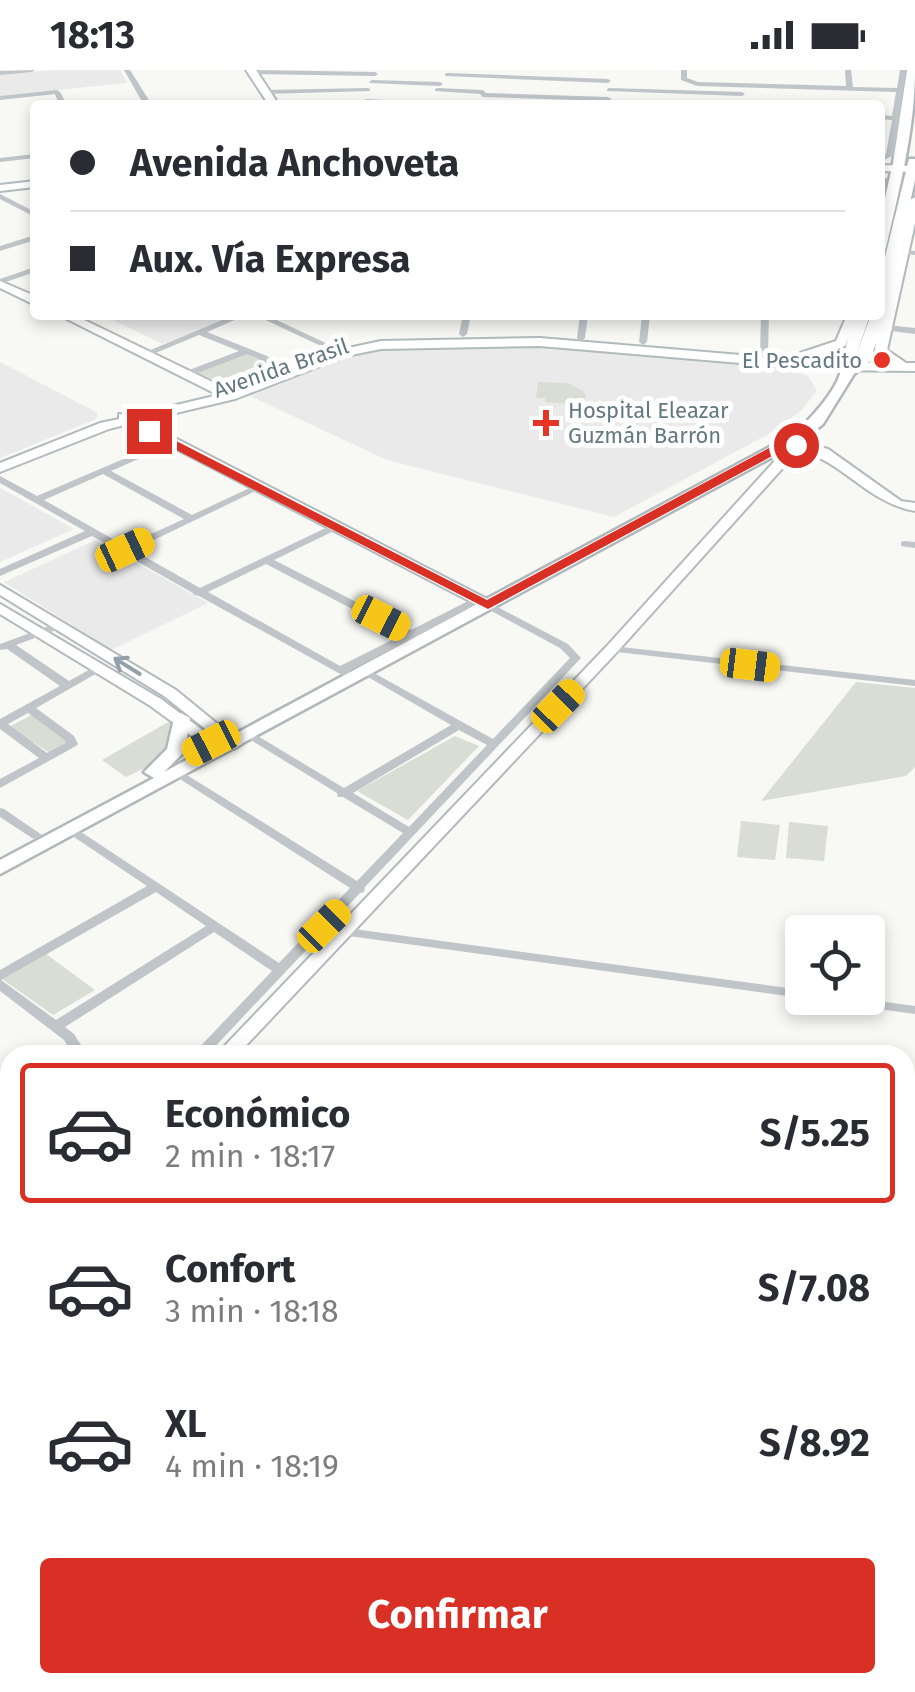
<!DOCTYPE html>
<html lang="es">
<head>
<meta charset="utf-8">
<style>
  :root { --surface:#fff; --page:#f2f2f3; --text:#2b2b33; --muted:#7c7c81; --line:#e1e1e2; --accent:#d93025 }
  body { margin:0; font-family:"Fira Sans",sans-serif; background:var(--page); color:var(--text); height:100vh; display:flex; flex-direction:column; font-size:38px; white-space:nowrap }
  * { box-sizing:border-box; margin:0 }
  p { font-size:32px; color:var(--muted) }
  .icon { flex:none; width:55px; height:55px; fill:none; stroke:currentColor; stroke-width:2; stroke-linecap:round; stroke-linejoin:round }
  .map { position:relative; flex:1; overflow:hidden }
  .side { position:absolute; left:0px; top:975px; width:915px; height:648px; display:flex; flex-direction:column; background:var(--surface); border-radius:30px 30px 0 0; box-shadow:0 5px 15px #0003 }
  .side>* { flex:none }
  .guide { position:absolute; left:30px; top:30px; width:855px; height:220px; border-radius:10px; box-shadow:0 5px 15px #0003; display:grid; align-content:center; height:220px; padding:0 40px; background:var(--surface) }
  .controls { position:absolute; left:785px; top:845px; display:grid; gap:20px }
  .controls a { display:grid; place-items:center; width:100px; height:100px; border-radius:10px; background:var(--surface); box-shadow:0 5px 15px #0003; font-size:50px }
  .end { position:absolute; width:45px; height:45px; margin:-22px; border:12px solid #d93025; background:#fff; box-shadow:0 0 0 5px #fff }
  .from { border-radius:50% }
  .car { position:absolute; width:30px; height:60px; margin:-30px -15px; border-radius:12px; box-shadow:0 0 8px 2px #0007; background:linear-gradient(#f5c518 24%,#345 0 40%,#f5c518 0 76%,#345 0 86%,#f5c518 0) }
  .guide b { display:flex; align-items:center; gap:35px; height:95px; font-size:38px }
  .guide b+b { border-top:2px solid var(--line) }
  .guide i { width:25px; height:25px; background:var(--text) }
  ul { padding:18px 0 0; list-style:none }
  li { display:flex; align-items:center; gap:30px; height:140px; margin:0 20px 15px; padding:0 20px; border:5px solid transparent; border-radius:10px }
  li div { flex:1 }
  li b { display:block; font-size:38px }
  li em { font-style:normal; font-weight:700 }
  li.current { border-color:var(--accent) }
  li>.icon { width:90px; height:90px; stroke-width:1.5 }
  .button { display:flex; gap:20px; margin-top:auto; padding:20px 40px }
  .button a { flex:1; height:115px; border-radius:10px; background:var(--accent); color:#fff; font-size:40px; font-weight:700; line-height:115px; text-align:center }
  .status { display:flex; justify-content:space-between; align-items:center; height:70px; padding:0 50px; background:var(--surface); direction:ltr }
  .status svg { height:28px; fill:currentColor }
  .map>svg:first-child { display:block }
</style>
</head>
<body>
<div class="status"><b>18:13</b><svg viewBox="0 0 49 12"><path d="M0 12V9h3v3zM5 12V6h3v6zM10 12V3h3v9zM15 12V0h3v12zM26 1h20v11H26zM47 4h2v5h-2z"/></svg></div>
<div class="map">
<svg width="915" height="1622" viewBox="0 0 915 1622">
  <rect width="100%" height="100%" fill="#f8f8f5"/>
  <g fill="#e9eae9">
    <path d="M53 0H120L127 13 0 26V5Z"/>
    <path d="M102 245H235L163 274Z"/>
    <path d="M522 276 782 297 808 306 817 320 801 341 767 365 614 447 387 390 250 326 335 290 366 281Z"/>
    <path d="M0 292 98 343 96 349 0 388Z"/>
    <path d="M0 418 74 459 0 492Z"/>
    <path d="M96 470 208 533 111 580 4 512Z"/>
  </g>
  <g fill="#d9ddd4">
    <path d="M249 282 280 296 228 316 198 303Z"/>
    <path d="M538 312 568 313 584 322 586 328 574 334 545 332V328H536Z"/>
    <path d="M856 612 915 618V697L906 706 761 731Z"/>
    <path d="M31 645 72 671 50 683 9 657Z"/>
    <path d="M170 651C168 689 160 691 126 707L102 690Z"/>
    <path d="M455 666 479 676 408 750 357 721Z"/>
    <path d="M741 751 780 755 775 790 737 787Z"/>
    <path d="M789 752 828 756 824 791 786 788Z"/>
    <path d="M46 884 95 920 53 945 2 909Z"/>
    <path d="M129 1612H389V1613L386 1622H96L127 1617Z"/>
  </g>
  <g fill="none" stroke-linecap="round" stroke-linejoin="round">
    <defs>
      <g id="secondary">
        <path d="M246 0H256L279 35H269Z"/>
        <path d="M880 95 915 96V102L880 101Z"/>
        <path d="M880 107 885 110V123L880 126Z"/>
        <path d="M35 111V117L0 121V115Z"/>
        <path d="M915 127V153L887 280 906 293H915V301L823 300 540 276 381 279 346 286 235 329 142 351 493 532V538H483L128 354 109 359 0 402V393L100 353 119 349V344L131 346 218 325 59 245H74L231 321 339 280 381 271 540 268 823 292 891 293 875 282 876 269 910 130Z"/>
        <path d="M0 211 35 226V235L0 218Z"/>
        <path d="M847 245H859L845 276 808 289H800V283L836 271Z"/>
        <path d="M797 364 804 368 803 373 828 379 901 431 915 433V441C868 433 844 392 799 380L617 582 237 985H216L607 576 790 374 792 365Z"/>
        <path d="M0 515 176 620 242 674 234 679 228 677 164 626 0 525Z"/>
        <path d="M0 534 161 629 229 680 221 685 215 683 149 635 0 544Z"/>
        <path d="M905 1429 915 1431V1451L905 1449Z"/>
      </g>
      <g id="primary">
        <path d="M907 0H915C915 60 899 120 886 178L880 182V150L893 93Z"/>
        <path d="M909 89H915V110L887 237 880 241V208Z"/>
        <path d="M880 241 885 245 870 291 854 304 823 354 802 371 0 804V790L154 708 144 702 167 679 175 644 181 643 190 648 185 681 164 702 792 365C808 352 837 321 841 300 844 281 849 264 856 245H870L854 291 871 245H880Z"/>
      </g>
    </defs>
    <use href="#secondary" stroke="#b1babd" stroke-width="4"/>
    <use href="#primary" stroke="#b0b8bb" stroke-width="5"/>
    <g fill="#bfc5c8" fill-rule="evenodd">
      <path d="M35 0 32 2 0 5V1Z"/>
      <path d="M124 0H130L152 35H144Z"/>
      <path d="M255 0 375 2 378 4 375 6 252 4 249 2Z"/>
      <path d="M681 0H687V8L698 12 846 16 845 0H851L853 17 897 18 900 0H906L900 46 902 48 899 50 894 85 880 92V87L886 84 892 50 880 49V45L892 46 896 22 697 16 681 10Z"/>
      <path d="M447 3 608 9 611 11 608 13 445 6V4Z"/>
      <path d="M372 10 440 12 443 14 440 16 370 13 369 12Z"/>
      <path d="M368 18 370 19V21L265 24 262 22 265 20Z"/>
      <path d="M437 18 483 20 486 23 608 27 612 29 608 31 483 27 480 24 435 21V19Z"/>
      <path d="M609 18 742 22 745 24 742 26 607 21V19Z"/>
      <path d="M57 20 60 22 67 35H59L55 24 0 30V26Z"/>
      <path d="M367 29 436 33 440 35 365 32V30Z"/>
      <path d="M471 33H526L530 35H467Z"/>
      <path d="M35 84V88L0 92V88Z"/>
      <path d="M0 124 35 142V147L0 129Z"/>
      <path d="M35 165V170L0 181V176Z"/>
      <path d="M880 178 915 181V185L880 182Z"/>
      <path d="M35 197V202L0 214V209Z"/>
      <path d="M234 245H246L207 262 287 294V298H281L247 284 190 306H184V302L239 281 199 265 148 286 141 284Z"/>
      <path d="M255 245H266L347 283 340 285Z"/>
      <path d="M463 245H471L467 264 463 267 459 264Z"/>
      <path d="M580 245H588L585 268 581 271 577 268Z"/>
      <path d="M642 245H650L647 272 643 275 639 272Z"/>
      <path d="M761 245H769L768 282 764 285 760 282Z"/>
      <path d="M878 254 915 258V264L875 259 874 257Z"/>
      <path d="M170 369 175 372 173 374 111 401 192 445 256 415 259 414 264 417 133 480 200 518 336 453 340 454V458L274 490 411 560 474 528H482L483 530 419 565 426 570 425 572 421 573 411 569 349 601 359 608 353 611 199 526 194 525 193 523 92 466 0 506V499L85 461 0 413V406L37 426ZM103 404 184 449 125 476 44 430ZM266 494 402 565 340 596 208 522Z"/>
      <path d="M905 471 915 472V478L901 476V472Z"/>
      <path d="M488 532 568 574 581 588 365 817 364 822 360 823 207 985H192L272 901 214 862 65 957 74 964 81 975 78 985H64L67 975 64 970 0 921V900L147 816 68 763 66 760 68 757 72 756 279 893 350 818 172 704 174 702H182L357 811 403 763 343 727H338L337 723 241 664 247 661 251 662 344 718 451 655 361 603 359 601 365 598 493 669 570 588 560 578 484 537 483 535ZM459 660 487 675 409 757 353 723ZM156 822 206 856 56 950 1 910Z"/>
      <path d="M60 552 64 553 65 555 64 557 16 575 69 611 96 596H104L106 598 36 638 74 666 78 674 76 676 0 718V709L39 688 0 659V649L60 616 7 579 0 580V574ZM28 643 65 670 66 673 47 683 8 654Z"/>
      <path d="M612 576 915 610V616L608 581 607 579Z"/>
      <path d="M0 738 4 739 42 765 36 769 32 768 0 747Z"/>
      <path d="M339 857 802 920V928H805H802L334 864 333 861 334 858Z"/>
      <path d="M822 928H857L915 936V944L829 932Z"/>
      <path d="M10 1025V1037L0 1042V1030Z"/>
      <path d="M0 1189 10 1194V1219L0 1225V1210L6 1205 0 1202Z"/>
      <path d="M10 1298V1313L0 1318V1303Z"/>
      <path d="M10 1490V1515L6 1523 0 1525V1500L4 1492Z"/>
      <path d="M725 1612H743L742 1622H724Z"/>
    </g>
    <use href="#secondary" fill="#fff" fill-rule="evenodd"/>
    <use href="#primary" fill="#fff" fill-rule="evenodd"/>
  </g>
  <defs><path id="oneway-shaft" d="M-6 0H5M1.5-3L5.5 0L1.5 3" fill="none" stroke-width="1.6" stroke-linecap="round" stroke-linejoin="round" transform="scale(2.5)"/></defs>
  <use stroke="#92a1a7" href="#oneway-shaft" transform="translate(127 596) rotate(-148)"/>
  <path fill="#d93025" d="M149 357 487 530 793 365 804 368 800 378 791 376 488 539 145 364Z"/>
  <g fill="#e63527" stroke="#fff" stroke-width="4">
    <circle cx="882" cy="290" r="10"/>
    <path d="M541 338h10v10h10v10h-10v10h-10v-10h-10v-10h10z"/>
  </g>
  <g text-anchor="middle" dominant-baseline="central" stroke-width="10" stroke-linejoin="round" paint-order="stroke">
    <g font-size="22" fill="#637981" stroke="#fff" text-anchor="end">
      <text x="862" y="290">El Pescadito</text>
      <text x="568" y="340" text-anchor="start">Hospital Eleazar<tspan x="568" dy="25">Guzmán Barrón</tspan></text>
    </g>
    <g font-size="22" fill="#637981" stroke="#fff">
      <text transform="translate(281 298) rotate(-19)">Avenida Brasil</text>
    </g>
  </g>
</svg>
<div class="controls">
<a><svg class="icon" aria-label="locate" viewBox="0 0 24 24"><circle cx="12" cy="12" r="6"/><path d="M12 2v4M12 18v4M2 12h4M18 12h4"/></svg></a>
</div>
<i class="end from" style="left:796px;top:375px"></i>
<i class="end" style="left:149px;top:361px"></i>
<i class="car" style="left:125px;top:480px;rotate:65deg"></i>
<i class="car" style="left:381px;top:548px;rotate:117deg"></i>
<i class="car" style="left:750px;top:595px;rotate:97deg"></i>
<i class="car" style="left:558px;top:636px;rotate:44deg"></i>
<i class="car" style="left:211px;top:673px;rotate:243deg"></i>
<i class="car" style="left:324px;top:856px;rotate:45deg"></i>
<div class="guide">
<b><i class="from"></i>Avenida Anchoveta</b>
<b><i></i>Aux. Vía Expresa</b>
</div>
<section class="side">
<ul>
<li class="current"><svg class="icon" aria-label="car" viewBox="0 0 24 24"><path d="M5 17H2v-5l4-1 3-4h7l3 4 3 1v5h-3M9 17h6M6 11h13"/><circle cx="7" cy="17" r="2"/><circle cx="17" cy="17" r="2"/></svg><div><b>Económico</b><p>2 min · 18:17</p></div><em>S/5.25</em></li>
<li><svg class="icon" aria-label="car" viewBox="0 0 24 24"><path d="M5 17H2v-5l4-1 3-4h7l3 4 3 1v5h-3M9 17h6M6 11h13"/><circle cx="7" cy="17" r="2"/><circle cx="17" cy="17" r="2"/></svg><div><b>Confort</b><p>3 min · 18:18</p></div><em>S/7.08</em></li>
<li><svg class="icon" aria-label="car" viewBox="0 0 24 24"><path d="M5 17H2v-5l4-1 3-4h7l3 4 3 1v5h-3M9 17h6M6 11h13"/><circle cx="7" cy="17" r="2"/><circle cx="17" cy="17" r="2"/></svg><div><b>XL</b><p>4 min · 18:19</p></div><em>S/8.92</em></li>
</ul>
<div class="button"><a>Confirmar</a></div>
</section>
</div>
</body>
</html>
